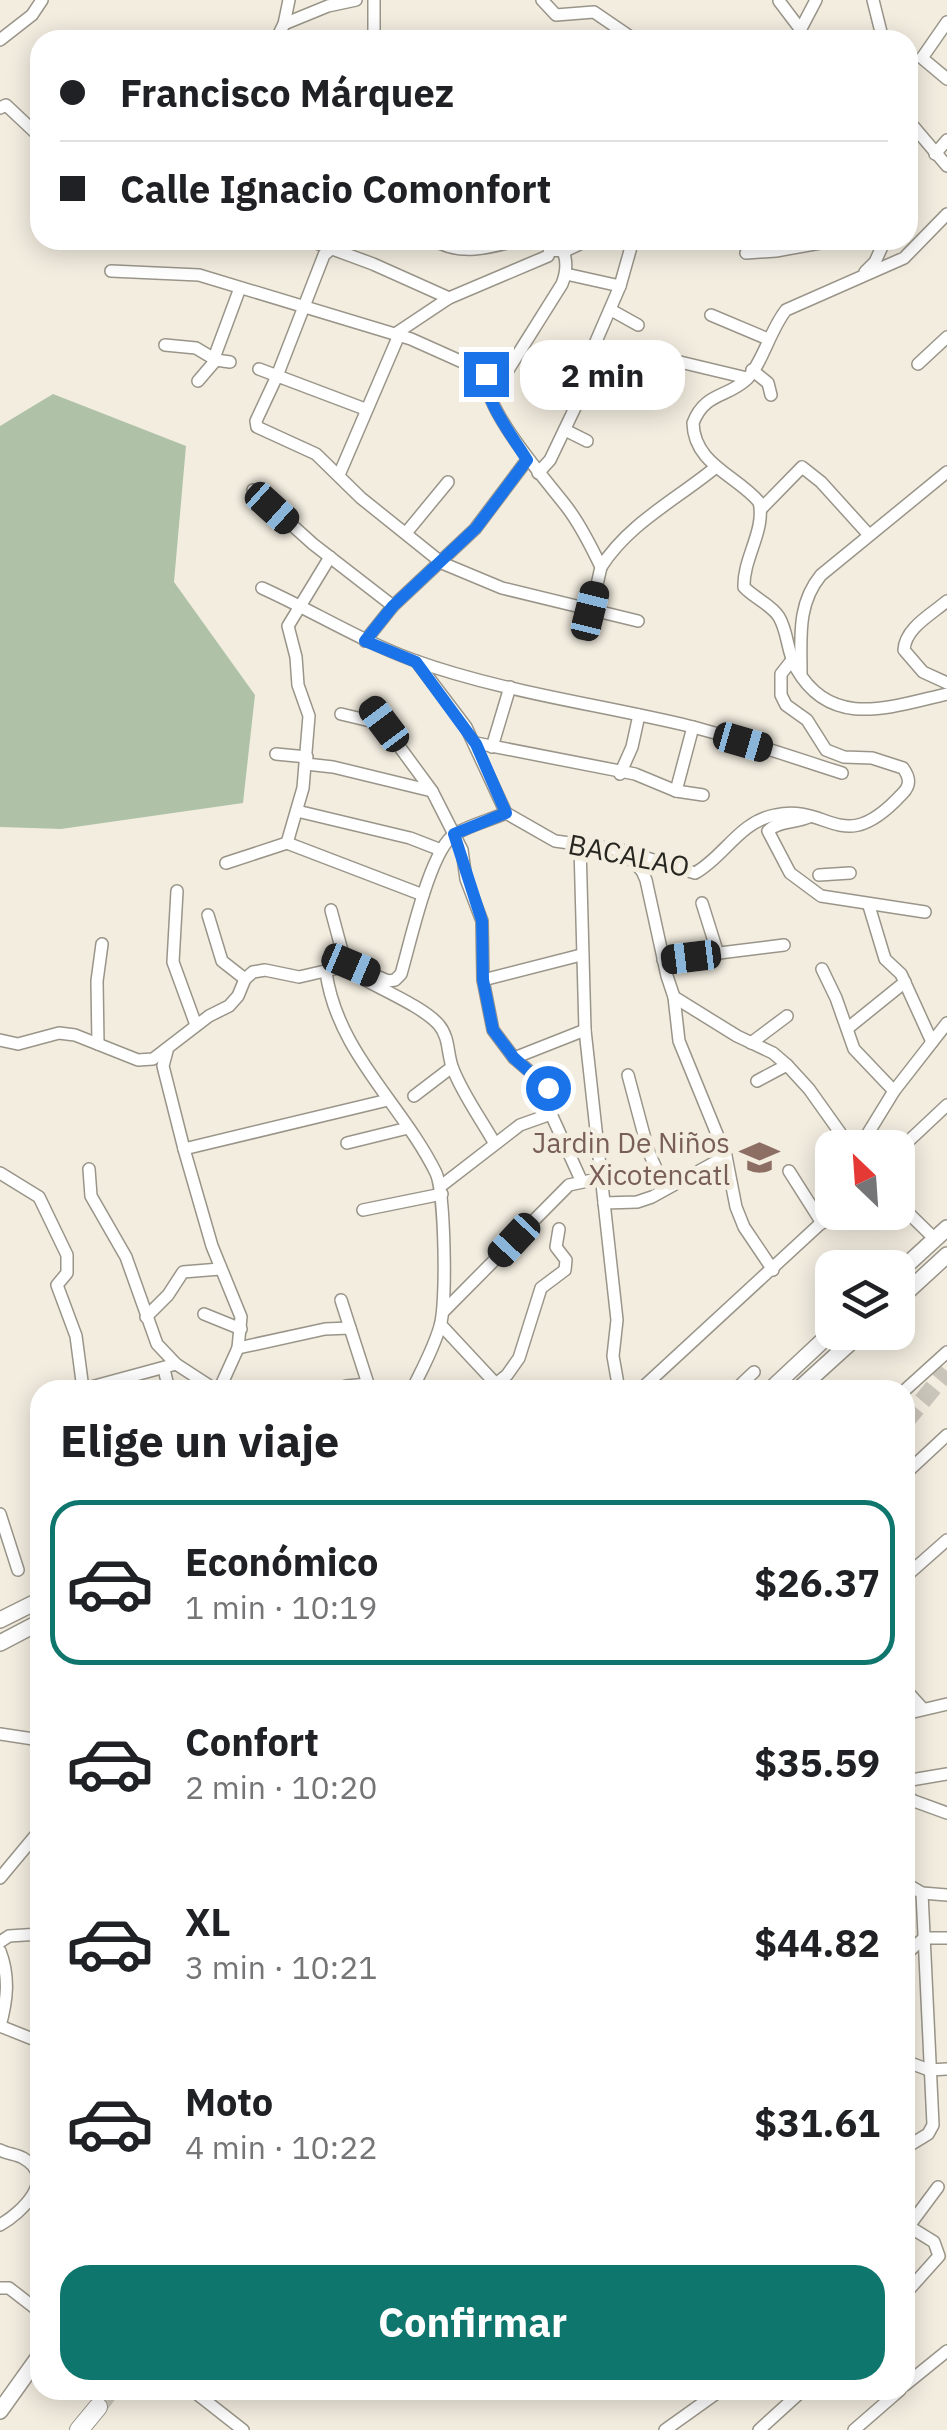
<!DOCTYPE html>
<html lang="es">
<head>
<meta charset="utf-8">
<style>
  :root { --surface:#fff; --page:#f6f6f6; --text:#202124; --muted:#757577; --line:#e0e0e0; --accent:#0f766e }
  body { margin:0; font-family:"IBM Plex Sans",sans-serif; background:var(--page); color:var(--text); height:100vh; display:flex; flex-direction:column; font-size:38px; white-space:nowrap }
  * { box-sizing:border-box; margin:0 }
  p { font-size:32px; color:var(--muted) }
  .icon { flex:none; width:55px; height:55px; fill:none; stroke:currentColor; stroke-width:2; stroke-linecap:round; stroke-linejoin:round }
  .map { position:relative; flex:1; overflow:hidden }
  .drawer { position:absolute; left:30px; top:1380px; width:885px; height:1020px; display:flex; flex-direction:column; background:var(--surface); border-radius:30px; box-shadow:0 5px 25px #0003 }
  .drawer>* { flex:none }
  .top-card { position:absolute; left:30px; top:30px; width:888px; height:220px; border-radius:30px; box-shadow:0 5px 25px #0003; display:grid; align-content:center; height:220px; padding:0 30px; background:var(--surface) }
  .needle { width:65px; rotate:335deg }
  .fabs { position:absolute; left:815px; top:1130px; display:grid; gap:20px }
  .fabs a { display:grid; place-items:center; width:100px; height:100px; border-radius:20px; background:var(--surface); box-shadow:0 5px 25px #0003; font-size:50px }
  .end { position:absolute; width:45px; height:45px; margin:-22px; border:12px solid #1a73e8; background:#fff; box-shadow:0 0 0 5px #fff }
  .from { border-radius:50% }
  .bubble { position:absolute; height:70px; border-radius:30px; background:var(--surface); box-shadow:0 5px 25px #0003; font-size:32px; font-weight:700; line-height:70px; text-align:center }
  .car { position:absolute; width:30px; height:60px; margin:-30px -15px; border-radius:12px; box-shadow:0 0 8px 2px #0007; background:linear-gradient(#222 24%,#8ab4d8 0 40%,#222 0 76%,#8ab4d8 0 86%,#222 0) }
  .top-card b { display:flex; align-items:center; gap:35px; height:95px; font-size:38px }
  .top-card b+b { border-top:2px solid var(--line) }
  .top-card i { width:25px; height:25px; background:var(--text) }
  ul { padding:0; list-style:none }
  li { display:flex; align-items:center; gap:30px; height:165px; margin:0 20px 15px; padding:0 10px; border:5px solid transparent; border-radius:30px }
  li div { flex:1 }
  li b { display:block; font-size:38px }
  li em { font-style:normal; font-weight:700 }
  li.active { border-color:var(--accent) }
  li>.icon { width:90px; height:90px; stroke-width:1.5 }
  h2 { padding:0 30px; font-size:45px; line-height:120px }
  .button { display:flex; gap:20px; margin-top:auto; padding:20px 30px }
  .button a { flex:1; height:115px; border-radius:30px; background:var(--accent); color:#fff; font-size:40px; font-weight:700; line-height:115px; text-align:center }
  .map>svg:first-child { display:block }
</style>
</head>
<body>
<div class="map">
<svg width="947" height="2430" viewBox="0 0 947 2430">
  <rect width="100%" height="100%" fill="#f3ede0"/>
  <path fill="#afc2a8" d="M53 394 186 446 174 582 255 695 243 803 61 829 0 827V426Z"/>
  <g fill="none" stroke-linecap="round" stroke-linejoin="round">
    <g stroke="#cac5ba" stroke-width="18" stroke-dasharray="18 9" stroke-linecap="butt">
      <path d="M905 1422 947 1371"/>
      <path d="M98 2407 111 2390"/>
    </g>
    <defs>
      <g id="minor">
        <path d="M542 0 556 15 594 12 635 40"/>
        <path d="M873 0 883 40"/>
        <path d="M779 1 801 30"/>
        <path d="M947 22 922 58 947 79"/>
        <path d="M284 24 328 6 356 0"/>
        <path d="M0 40 32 15 42 0"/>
        <path d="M276 40 284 24 289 0"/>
        <path d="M374 40V0"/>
        <path d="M795 40 816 0"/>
        <path d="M0 108 6 105 40 137"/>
        <path d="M908 120 947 166"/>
        <path d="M935 154 947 140"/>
        <path d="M947 214 904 258 786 310C770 330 763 362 747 379 727 398 705 392 693 423 694 464 736 475 759 502 766 530 743 558 744 587 754 598 772 605 779 617 788 632 787 652 796 668 831 730 890 707 947 694"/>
        <path d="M308 240 373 264 449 298"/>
        <path d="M434 240C460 256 489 248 518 240"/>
        <path d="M331 249 324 255 277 376 256 421 257 427 316 454 361 498 442 563 502 588 638 621"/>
        <path d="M746 253 776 251 837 240"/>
        <path d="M111 271 199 275 411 339 487 373"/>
        <path d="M865 272 875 262 885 240"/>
        <path d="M566 274 620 286"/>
        <path d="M611 310 638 325"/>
        <path d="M711 315 768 339"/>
        <path d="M395 334 449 298 548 256 550 250 565 251 588 240"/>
        <path d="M165 345 196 348 216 360 230 362"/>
        <path d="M214 358 240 288"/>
        <path d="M680 362 747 378"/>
        <path d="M918 364 947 337"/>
        <path d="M259 369 365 409"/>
        <path d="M752 370 768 383 771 395"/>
        <path d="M487 373C478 404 547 481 566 506 580 524 591 546 601 567L591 611"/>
        <path d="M487 373 508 370 562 284C568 269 567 253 557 240"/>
        <path d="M198 381 216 360"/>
        <path d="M565 430 587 441"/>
        <path d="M538 473 550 460 582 393 591 353 620 286 633 240"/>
        <path d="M339 475 399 335"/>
        <path d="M253 490 313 544 393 606"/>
        <path d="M761 509 802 467 821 482 869 535"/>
        <path d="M406 533 448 482"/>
        <path d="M601 567C629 523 676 500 716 467"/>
        <path d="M262 588C313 611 361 641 413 660 502 692 597 704 689 726 740 739 792 757 842 773"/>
        <path d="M947 601C932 614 905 628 904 650L923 672 947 683"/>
        <path d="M365 641 393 606 475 529 527 460"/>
        <path d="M416 661 466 727 506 813 555 841 621 850 695 873C724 857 739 822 775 815 830 803 842 859 902 794 911 785 910 778 903 768L872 758 844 757 826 750 807 720 786 705 781 695V674L792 660"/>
        <path d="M801 673C801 637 797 604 821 575L947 472"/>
        <path d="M371 708 432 791 462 850 466 879 482 921 483 980 493 1030 514 1058 549 1088 551 1114 581 1180"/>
        <path d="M341 714 383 724"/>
        <path d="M476 743 635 774 676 791 703 795"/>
        <path d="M492 747 510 687"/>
        <path d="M276 754 307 757"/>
        <path d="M306 764 333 767 432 791"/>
        <path d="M620 774 632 747 639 715"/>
        <path d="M676 791 693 727"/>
        <path d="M297 811 410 838 441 850"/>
        <path d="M809 817C796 823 777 821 768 831L790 873 821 896 925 912"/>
        <path d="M287 843 423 895"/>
        <path d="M580 846 585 1030 617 1320 613 1356 619 1390"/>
        <path d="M628 856 642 871 646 880 667 976 674 997 679 1041 726 1156 736 1207 744 1227 773 1270"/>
        <path d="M226 863 287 843 303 788 309 716 298 685 296 657 288 626 330 557"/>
        <path d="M819 875 850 873"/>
        <path d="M177 891 173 962 196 1025"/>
        <path d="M702 903 718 954"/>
        <path d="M869 906 885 959 901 974 932 1042"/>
        <path d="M331 910 342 951 351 965"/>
        <path d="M208 915 222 961 245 979"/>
        <path d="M663 960 784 945"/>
        <path d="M346 969C370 985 422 1005 439 1025 450 1038 447 1055 453 1069 463 1095 481 1119 495 1144"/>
        <path d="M822 969 836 998 854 1049 894 1091"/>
        <path d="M326 972C337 1052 402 1104 436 1173 445 1193 447 1304 440 1326 434 1348 422 1369 412 1390"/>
        <path d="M483 980 581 955"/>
        <path d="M674 997 737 1036 773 1053 787 1065 809 1089 851 1148"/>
        <path d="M848 1028 905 982"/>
        <path d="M0 1040 18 1044 59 1033 75 1035 138 1060 153 1059 209 1016 229 1006 238 996 245 979 253 972 265 970 299 977 351 965 388 981 395 980 401 974C410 944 430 849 455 834 470 825 490 820 506 813"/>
        <path d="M751 1043 787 1016"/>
        <path d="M98 1044 97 981 102 944"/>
        <path d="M167 1051 163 1066 184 1149 212 1246 241 1317 238 1348 219 1390"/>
        <path d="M514 1058 585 1030"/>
        <path d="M628 1075 648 1150 665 1189"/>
        <path d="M757 1081 787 1065"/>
        <path d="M414 1096 452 1067"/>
        <path d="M347 1143 408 1128"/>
        <path d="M859 1148 894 1091 947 1023"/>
        <path d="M184 1149 388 1100"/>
        <path d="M898 1151 947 1105"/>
        <path d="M89 1169 91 1196 126 1257 157 1344 176 1364 216 1390"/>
        <path d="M789 1171 822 1223"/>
        <path d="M0 1173 39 1197 67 1255V1273L57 1285 76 1336 83 1389"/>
        <path d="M441 1186 520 1125 551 1114"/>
        <path d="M604 1203 637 1202 652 1197 726 1156"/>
        <path d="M898 1203 935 1239"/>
        <path d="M363 1210 442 1194"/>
        <path d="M341 1300 370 1390"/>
        <path d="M443 1312 569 1185 602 1178"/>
        <path d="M204 1314 241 1329"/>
        <path d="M146 1317 168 1295 183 1272 220 1269"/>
        <path d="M441 1325 496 1384"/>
        <path d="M238 1348 325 1329 350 1328"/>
        <path d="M164 1369 169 1390"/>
        <path d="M346 1386 368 1384"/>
        <path d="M80 1390 176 1364"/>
        <path d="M488 1390 507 1375 519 1358 541 1288 565 1270 566 1260 556 1247 559 1229"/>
        <path d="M640 1390 833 1212"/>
        <path d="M735 1390 754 1372"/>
        <path d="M905 1390 947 1352"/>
        <path d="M905 1474 947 1435"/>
        <path d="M0 1514 18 1570"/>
        <path d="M905 1577 947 1540"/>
        <path d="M905 1689 923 1709"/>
        <path d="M905 1714 947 1704"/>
        <path d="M0 1734 40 1740"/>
        <path d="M905 1781 947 1774"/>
        <path d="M905 1795 914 1801 947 1813"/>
        <path d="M0 1878 40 1830"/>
        <path d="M905 1883 922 1893 947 1895"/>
        <path d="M0 1942 9 1936 40 1934"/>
        <path d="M0 1951C10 1977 7 2001 0 2026"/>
        <path d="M905 1955 924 1938H947"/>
        <path d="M0 2026 40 2042"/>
        <path d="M905 2061 929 2070 947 2069"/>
        <path d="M905 2148 928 2134 933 2125 922 1893"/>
        <path d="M0 2150C7 2154 16 2154 23 2158 59 2178 21 2213 0 2225"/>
        <path d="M905 2224 934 2242 939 2256 905 2294"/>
        <path d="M909 2226 938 2187"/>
        <path d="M0 2288H9L40 2312"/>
        <path d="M905 2385 947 2351"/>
        <path d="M192 2390 243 2430"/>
        <path d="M665 2430 721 2390"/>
        <path d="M759 2430 803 2390"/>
        <path d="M854 2430 900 2390"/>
      </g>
      <g id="major">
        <path d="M898 1273 947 1228"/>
        <path d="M898 1300 947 1255"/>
        <path d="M770 1390 832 1332"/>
        <path d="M798 1390 862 1332"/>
        <path d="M0 1620 40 1600"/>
        <path d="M0 1643 40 1622"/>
        <path d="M0 2411 40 2355"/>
      </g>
      <path id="highway" d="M79 2430 98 2407"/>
    </defs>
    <use href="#minor" stroke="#9a9589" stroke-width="14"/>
    <use href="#major" stroke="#9a9589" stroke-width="18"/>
    <use href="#highway" stroke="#9a9589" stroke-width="20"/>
    <use href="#minor" stroke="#fff" stroke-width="11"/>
    <use href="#major" stroke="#fff" stroke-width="15"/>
    <use href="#highway" stroke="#fff" stroke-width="18"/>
  </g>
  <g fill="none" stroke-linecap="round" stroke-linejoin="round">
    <path stroke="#1a73e8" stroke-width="12" d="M486 374C481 396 515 440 527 460L476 528 393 606 365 641 416 662 476 744 506 813 454 834 482 921 483 980 493 1030 514 1058 548 1088"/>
  </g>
  <defs>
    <symbol id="school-bare" viewBox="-9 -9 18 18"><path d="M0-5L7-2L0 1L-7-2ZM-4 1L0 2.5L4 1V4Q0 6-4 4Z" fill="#8d6e63" stroke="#f3ede0" stroke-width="2.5" paint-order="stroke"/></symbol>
  </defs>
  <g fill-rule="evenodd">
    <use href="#school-bare" x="732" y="1130" width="55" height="55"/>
  </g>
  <g text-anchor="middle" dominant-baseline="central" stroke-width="10" stroke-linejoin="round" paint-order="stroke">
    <g font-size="28" fill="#282621" stroke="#f3ede0">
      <text transform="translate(629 855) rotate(11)">BACALAO</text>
    </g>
    <g font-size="28" fill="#785e54" stroke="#f3ede0" text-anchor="end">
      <text x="730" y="1142">Jardin De Niños<tspan x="730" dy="32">Xicotencatl</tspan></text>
    </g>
  </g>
</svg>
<div class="fabs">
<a><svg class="needle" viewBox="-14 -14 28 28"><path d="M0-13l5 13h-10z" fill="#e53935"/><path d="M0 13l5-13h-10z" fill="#757577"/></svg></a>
<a><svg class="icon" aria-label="layers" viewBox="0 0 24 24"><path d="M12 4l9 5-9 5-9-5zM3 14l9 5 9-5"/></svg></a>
</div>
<i class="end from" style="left:548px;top:1088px"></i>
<i class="end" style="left:486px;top:374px"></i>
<div class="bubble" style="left:520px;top:340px;width:165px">2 min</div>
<i class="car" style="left:272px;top:508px;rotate:132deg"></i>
<i class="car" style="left:590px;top:611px;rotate:14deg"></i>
<i class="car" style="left:384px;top:724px;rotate:323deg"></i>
<i class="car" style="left:743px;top:742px;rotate:106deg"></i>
<i class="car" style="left:691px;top:957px;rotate:263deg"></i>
<i class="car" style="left:351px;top:965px;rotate:113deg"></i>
<i class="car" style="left:514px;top:1240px;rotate:223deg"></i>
<div class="top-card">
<b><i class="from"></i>Francisco Márquez</b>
<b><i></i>Calle Ignacio Comonfort</b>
</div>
<section class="drawer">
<h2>Elige un viaje</h2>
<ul>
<li class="active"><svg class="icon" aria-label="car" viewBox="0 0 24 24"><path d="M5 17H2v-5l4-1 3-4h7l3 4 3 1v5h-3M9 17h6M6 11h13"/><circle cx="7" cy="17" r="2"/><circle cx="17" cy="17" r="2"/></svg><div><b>Económico</b><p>1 min · 10:19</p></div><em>$26.37</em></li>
<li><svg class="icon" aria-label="car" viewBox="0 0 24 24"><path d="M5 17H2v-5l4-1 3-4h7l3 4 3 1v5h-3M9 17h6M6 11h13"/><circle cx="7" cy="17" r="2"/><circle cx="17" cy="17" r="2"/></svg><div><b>Confort</b><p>2 min · 10:20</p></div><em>$35.59</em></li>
<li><svg class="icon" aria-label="car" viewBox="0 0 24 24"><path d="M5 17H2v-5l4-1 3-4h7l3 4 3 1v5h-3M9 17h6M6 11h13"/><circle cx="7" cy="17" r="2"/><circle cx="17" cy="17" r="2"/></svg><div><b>XL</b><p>3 min · 10:21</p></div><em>$44.82</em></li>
<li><svg class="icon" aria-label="car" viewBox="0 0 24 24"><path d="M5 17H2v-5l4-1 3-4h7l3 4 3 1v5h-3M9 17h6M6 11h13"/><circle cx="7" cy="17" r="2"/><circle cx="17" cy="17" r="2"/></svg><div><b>Moto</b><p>4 min · 10:22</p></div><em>$31.61</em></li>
</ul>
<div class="button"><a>Confirmar</a></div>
</section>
</div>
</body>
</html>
